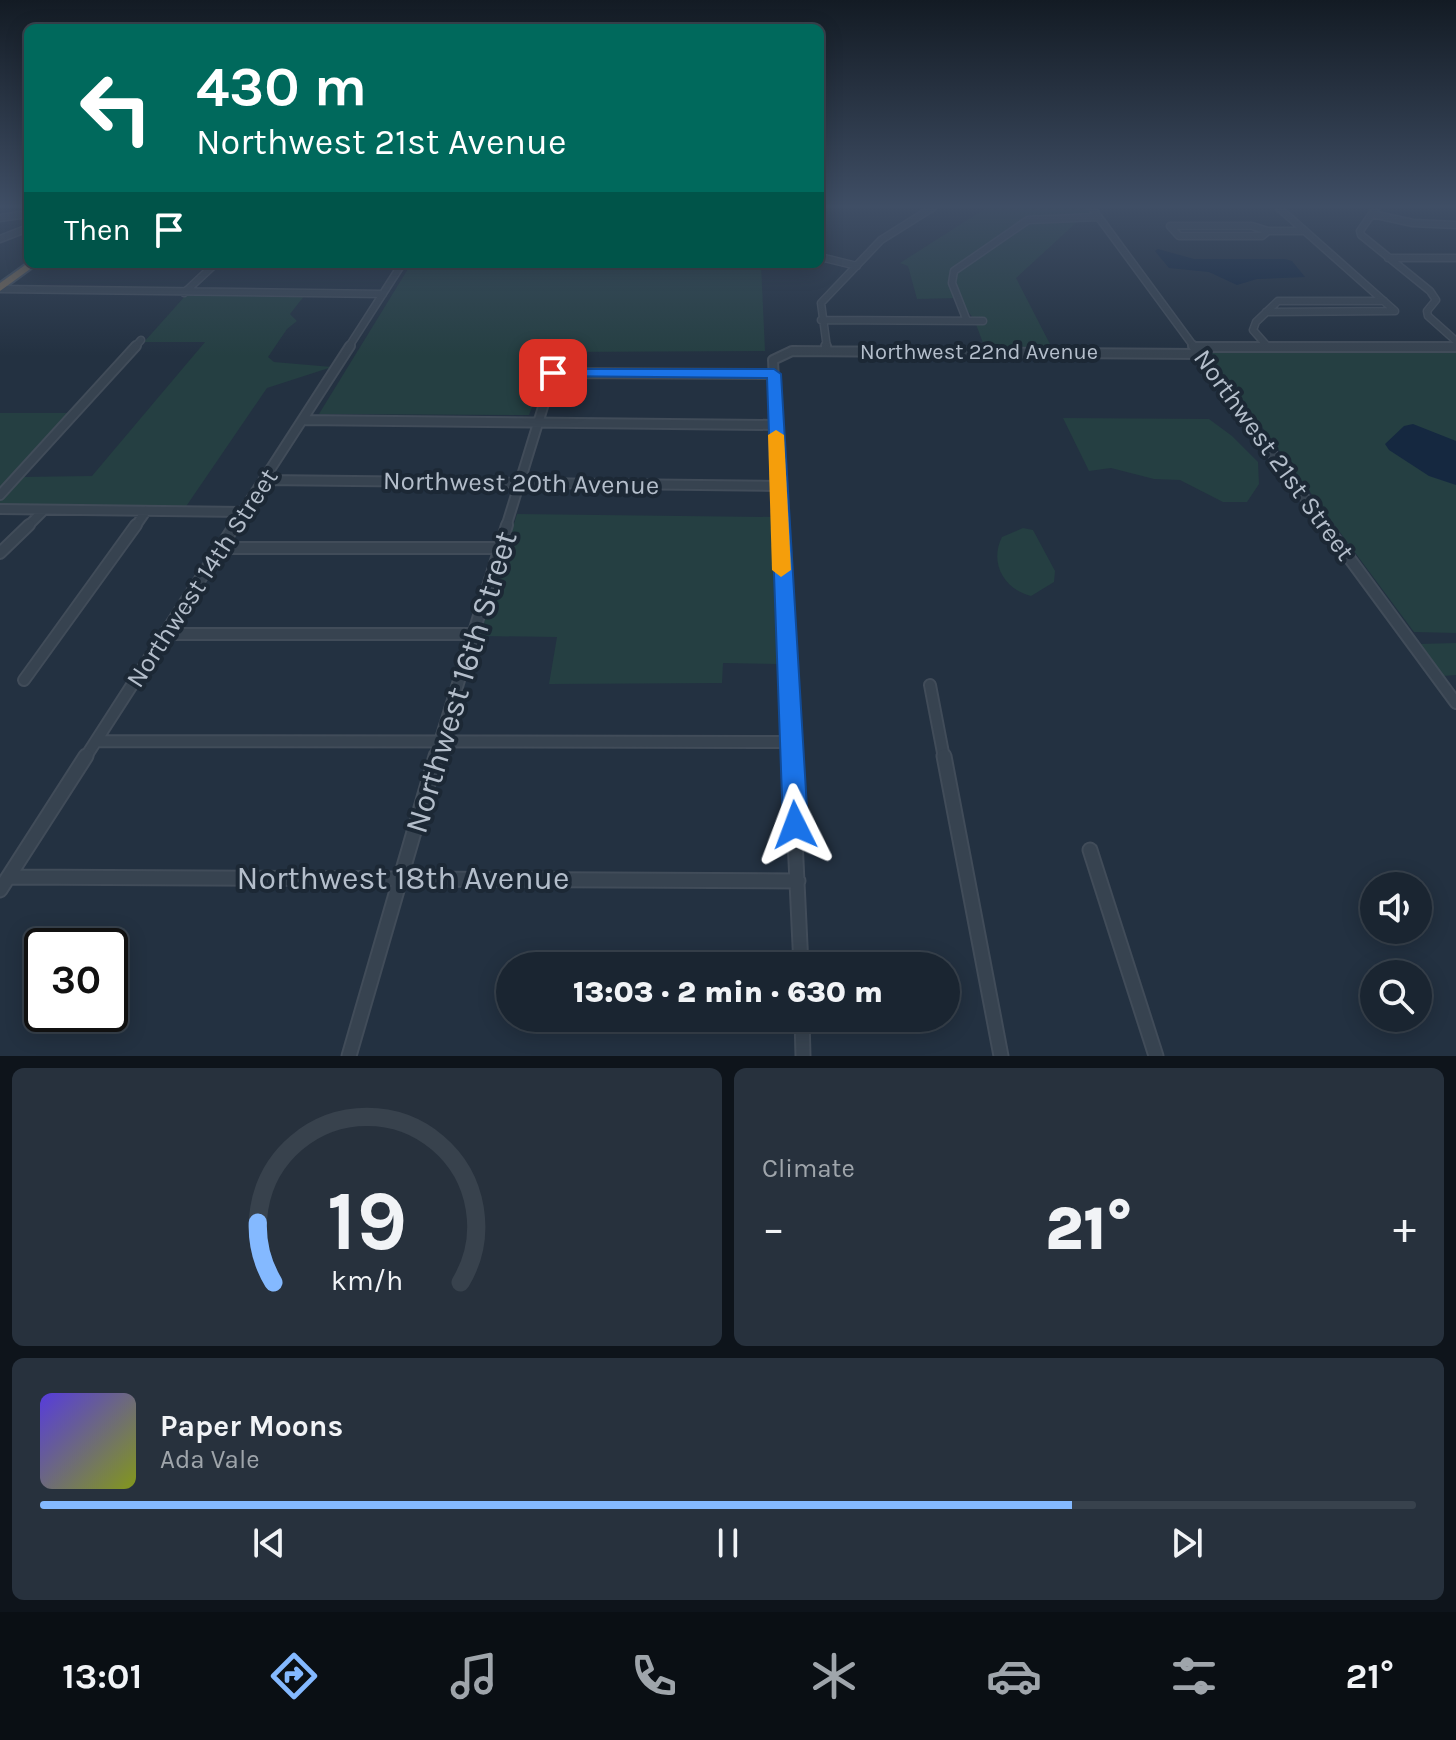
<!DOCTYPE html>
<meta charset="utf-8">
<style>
body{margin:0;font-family:Karla,sans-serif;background:#27313d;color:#f1f3f6;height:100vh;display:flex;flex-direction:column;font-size:30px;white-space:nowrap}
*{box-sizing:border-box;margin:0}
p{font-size:26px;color:#9fa5ab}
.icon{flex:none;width:44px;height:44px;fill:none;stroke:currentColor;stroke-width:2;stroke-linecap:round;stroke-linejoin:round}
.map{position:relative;height:1056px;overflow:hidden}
.side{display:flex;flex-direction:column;gap:12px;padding:12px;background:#0e141b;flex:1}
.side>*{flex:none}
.banner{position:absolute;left:24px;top:24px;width:800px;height:244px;border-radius:12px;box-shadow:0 4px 20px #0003,0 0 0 2px #38424d;background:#00695c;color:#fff;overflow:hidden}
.tools{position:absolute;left:1360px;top:872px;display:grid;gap:16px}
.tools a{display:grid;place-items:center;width:72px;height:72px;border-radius:50%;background:#1a2531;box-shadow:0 4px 20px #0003,0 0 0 2px #38424d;font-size:40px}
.speed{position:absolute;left:24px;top:928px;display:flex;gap:16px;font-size:40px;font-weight:700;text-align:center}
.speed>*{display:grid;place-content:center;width:104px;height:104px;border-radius:50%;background:#1a2531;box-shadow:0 4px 20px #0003,0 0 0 2px #38424d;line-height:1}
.speed .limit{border:4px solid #111;border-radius:12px;background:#fff;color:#111}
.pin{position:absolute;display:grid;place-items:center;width:68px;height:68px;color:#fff;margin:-34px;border-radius:16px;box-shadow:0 4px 12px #0006}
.me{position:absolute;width:88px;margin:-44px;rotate:357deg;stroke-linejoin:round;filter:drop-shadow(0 0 6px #0008)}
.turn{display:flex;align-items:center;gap:28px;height:168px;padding:0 40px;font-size:36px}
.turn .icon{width:104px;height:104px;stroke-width:2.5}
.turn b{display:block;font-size:56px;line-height:68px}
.then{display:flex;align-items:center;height:76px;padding:0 40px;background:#0003;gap:16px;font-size:30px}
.big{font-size:60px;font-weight:800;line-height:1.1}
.side .tile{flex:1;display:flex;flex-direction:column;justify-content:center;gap:12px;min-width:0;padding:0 28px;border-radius:12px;background:#27313d}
.side .dial{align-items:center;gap:0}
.dial svg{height:208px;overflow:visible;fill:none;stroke:#38424d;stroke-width:7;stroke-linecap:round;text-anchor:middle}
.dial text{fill:#f1f3f6;stroke:none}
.song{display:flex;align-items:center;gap:24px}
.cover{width:96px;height:96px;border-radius:12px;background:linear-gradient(135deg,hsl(250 70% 55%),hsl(70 70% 35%))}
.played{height:8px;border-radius:4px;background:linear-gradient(90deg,#84b9ff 75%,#38424d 75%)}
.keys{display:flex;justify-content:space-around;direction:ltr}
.heat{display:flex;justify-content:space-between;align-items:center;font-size:44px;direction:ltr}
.side .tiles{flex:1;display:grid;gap:12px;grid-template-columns:1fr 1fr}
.tile:last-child{grid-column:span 2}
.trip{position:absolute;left:496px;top:952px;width:464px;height:80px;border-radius:40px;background:#1a2531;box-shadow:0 4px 20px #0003,0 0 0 2px #38424d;font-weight:800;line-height:80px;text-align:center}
.dock{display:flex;height:128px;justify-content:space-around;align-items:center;background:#0a0f14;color:#9fa5ab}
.dock .icon{width:56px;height:56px}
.dock .selected{color:#84b9ff}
.dock b{font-size:36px;color:#f1f3f6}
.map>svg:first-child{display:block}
.green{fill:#253f42}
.water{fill:#152840}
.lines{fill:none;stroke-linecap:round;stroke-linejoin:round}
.minor-far3-casing{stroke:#414c59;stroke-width:9}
.minor-far2-casing{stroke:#414c59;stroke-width:12}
.minor-far1-casing{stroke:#414c59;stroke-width:14}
.minor-casing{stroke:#414c59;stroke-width:17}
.highway-casing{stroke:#424e5b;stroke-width:4}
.minor-far3{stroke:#374350;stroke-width:6}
.minor-far2{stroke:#374350;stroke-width:8}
.minor-far1{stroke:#374350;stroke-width:10}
.minor{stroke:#374350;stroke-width:13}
.highway{fill:#776854;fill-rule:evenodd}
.route{fill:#1a73e8;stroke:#114b97;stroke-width:2}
.slow{fill:#f59e0b}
.labels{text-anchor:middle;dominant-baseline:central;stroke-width:8;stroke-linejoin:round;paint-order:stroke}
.far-street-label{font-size:22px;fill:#b4becb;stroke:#1c2835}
.street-label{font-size:26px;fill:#b4becb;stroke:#1c2835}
.near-street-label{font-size:32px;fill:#b4becb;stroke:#1c2835}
</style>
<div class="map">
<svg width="1456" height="1056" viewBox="0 0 1456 1056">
<rect width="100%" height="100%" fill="#233141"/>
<path class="green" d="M986,208H1089L1099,222H1077L1016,278L1053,350L986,351L974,319L957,298L917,299L908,266L900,263Z
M411,264H761L765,351L554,352L529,415L319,414Z
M186,295H305L290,314L297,321L287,329L268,357L274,362L332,367L267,388L185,508L0,506V501L21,477L92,476L205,342H144Z
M1204,349H1456V633L1414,632Z
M0,413H71L0,490Z
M1063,418L1209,419L1232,436L1258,462L1259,484L1247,502H1223L1180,480L1154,479L1111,468L1089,471Z
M517,514L774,517L779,664L723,663L722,683L549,684L557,637L480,636Z
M1023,528L1033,530L1055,571L1054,582L1031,596C1004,589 989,563 1002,537Z
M1456,643V675L1443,676L1419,644Z"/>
<path class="water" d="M1158,249L1194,259H1285L1292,261L1305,277L1257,279L1237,285L1209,272L1169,268L1155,251Z
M1413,424L1456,441V485L1429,476L1389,450L1385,444L1404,426Z"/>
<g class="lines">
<defs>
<path id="minor-far3" d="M1092,208L1195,348
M1376,208L1360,231L1361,235L1430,291L1436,300L1427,311L1428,316L1456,341
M1372,214L1413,223L1456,225
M0,218L20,215
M1170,226H1252L1268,231L1262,236H1179Z
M1268,231H1305
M0,239L28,228
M820,257L857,266
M1388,258H1456
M0,289L383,294
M184,293L215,264
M1266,312L1395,311L1279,208
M821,320L983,321
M967,321L952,283L954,271L1028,220L1098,217
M1195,347H1456
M1268,347L1253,330L1256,322L1278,301H1384
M134,348L141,340
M348,348L402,264
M827,348L821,303L881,240L932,208"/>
<path id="minor-far2" d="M826,346L827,351
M1193,346L1326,527
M1195,347H1456
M553,373L774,374
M303,420L775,425
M265,480L777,486
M0,495L136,346
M0,509L244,512
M27,527L44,510
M135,527L146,511
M233,527L350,346
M506,527L559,355
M781,527L773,360L792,351L1201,354"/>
<path id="minor-far1" d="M781,525L791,758
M1325,525L1456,703
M221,548H502
M0,553L29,525
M165,634H474
M24,680L136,525
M930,685L944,758
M96,741L791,742
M85,758L235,525
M435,758L507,525"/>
<path id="minor" d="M791,756L801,966
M944,756L1001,1056
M1090,850L1156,1056
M9,877L798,881
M0,890L86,756
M802,1018L803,1056
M349,1056L436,756"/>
<path id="highway" d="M28,263L37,264L0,291V283Z"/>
</defs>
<use href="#minor-far3" class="minor-far3-casing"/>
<use href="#minor-far2" class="minor-far2-casing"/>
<use href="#minor-far1" class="minor-far1-casing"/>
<use href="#minor" class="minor-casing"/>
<use href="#highway" class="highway-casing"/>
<use href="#minor-far3" class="minor-far3"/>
<use href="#minor-far2" class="minor-far2"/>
<use href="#minor-far1" class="minor-far1"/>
<use href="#minor" class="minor"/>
<use href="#highway" class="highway"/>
</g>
<linearGradient id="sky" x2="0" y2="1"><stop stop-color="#131b24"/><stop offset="0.58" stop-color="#3f4e65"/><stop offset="1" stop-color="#3f4e65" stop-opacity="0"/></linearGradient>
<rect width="1456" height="356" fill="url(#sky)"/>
<path class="route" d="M553,369H774L781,374L808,825L804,834L795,838L787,834L783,825L767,378L548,376V370Z"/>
<path class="slow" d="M776,430L784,435L791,570L781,577L772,570L768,435Z"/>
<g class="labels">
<g class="far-street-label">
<text x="979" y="352">Northwest 22nd Avenue</text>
</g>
<g class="street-label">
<text transform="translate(1274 455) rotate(54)">Northwest 21st Street</text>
<text transform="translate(521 483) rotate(1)">Northwest 20th Avenue</text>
<text transform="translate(202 578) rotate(-57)">Northwest 14th Street</text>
</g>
<g class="near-street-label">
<text transform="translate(461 682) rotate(-73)">Northwest 16th Street</text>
<text x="403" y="878">Northwest 18th Avenue</text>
</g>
</g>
</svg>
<div class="tools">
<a><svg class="icon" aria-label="sound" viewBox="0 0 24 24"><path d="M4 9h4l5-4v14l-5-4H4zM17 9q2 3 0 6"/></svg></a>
<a><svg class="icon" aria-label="search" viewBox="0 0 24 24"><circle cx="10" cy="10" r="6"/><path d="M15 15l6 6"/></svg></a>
</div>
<div class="speed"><div class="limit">30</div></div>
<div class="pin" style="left:553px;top:373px;background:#d93025"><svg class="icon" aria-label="arrive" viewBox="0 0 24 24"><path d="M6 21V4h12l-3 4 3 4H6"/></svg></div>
<svg class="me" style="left:795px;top:825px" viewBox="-20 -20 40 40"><path d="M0-17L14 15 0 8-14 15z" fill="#1a73e8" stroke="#fff" stroke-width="4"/></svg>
<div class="trip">13:03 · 2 min · 630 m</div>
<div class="banner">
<div class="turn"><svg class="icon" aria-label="left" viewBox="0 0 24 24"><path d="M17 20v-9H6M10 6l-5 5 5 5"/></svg><div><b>430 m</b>Northwest 21st Avenue</div></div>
<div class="then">Then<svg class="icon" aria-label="arrive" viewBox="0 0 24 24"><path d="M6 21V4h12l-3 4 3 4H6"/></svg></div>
</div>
</div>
<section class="side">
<div class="tiles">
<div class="tile dial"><svg viewBox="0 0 100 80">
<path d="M14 69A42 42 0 1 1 86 69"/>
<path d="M14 69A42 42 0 0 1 8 46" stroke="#84b9ff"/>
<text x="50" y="56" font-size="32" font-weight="700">19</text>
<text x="50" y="72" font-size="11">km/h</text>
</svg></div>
<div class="tile"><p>Climate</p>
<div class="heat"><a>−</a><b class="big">21°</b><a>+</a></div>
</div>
<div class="tile">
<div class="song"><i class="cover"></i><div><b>Paper Moons</b><p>Ada Vale</p></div></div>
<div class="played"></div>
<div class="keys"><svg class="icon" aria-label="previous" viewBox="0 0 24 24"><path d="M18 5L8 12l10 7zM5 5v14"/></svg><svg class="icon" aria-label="pause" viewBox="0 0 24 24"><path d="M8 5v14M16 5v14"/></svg><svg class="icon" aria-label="next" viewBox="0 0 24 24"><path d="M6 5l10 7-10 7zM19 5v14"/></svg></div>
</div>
</div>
</section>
<nav class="dock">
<b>13:01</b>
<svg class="icon selected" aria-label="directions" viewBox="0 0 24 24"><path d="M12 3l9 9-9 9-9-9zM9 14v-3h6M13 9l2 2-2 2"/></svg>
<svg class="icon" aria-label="music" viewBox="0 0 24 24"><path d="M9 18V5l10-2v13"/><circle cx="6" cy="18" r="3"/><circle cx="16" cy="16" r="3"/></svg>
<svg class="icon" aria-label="phone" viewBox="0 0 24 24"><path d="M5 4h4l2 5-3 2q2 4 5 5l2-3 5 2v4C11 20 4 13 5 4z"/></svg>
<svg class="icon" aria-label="climate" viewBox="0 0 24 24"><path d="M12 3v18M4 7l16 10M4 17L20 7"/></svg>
<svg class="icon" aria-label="car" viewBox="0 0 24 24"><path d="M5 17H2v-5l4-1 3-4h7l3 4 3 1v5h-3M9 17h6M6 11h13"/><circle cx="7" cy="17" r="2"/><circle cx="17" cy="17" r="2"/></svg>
<svg class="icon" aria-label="filters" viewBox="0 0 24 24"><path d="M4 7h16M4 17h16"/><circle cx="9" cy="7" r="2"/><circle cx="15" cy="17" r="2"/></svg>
<b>21°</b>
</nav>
